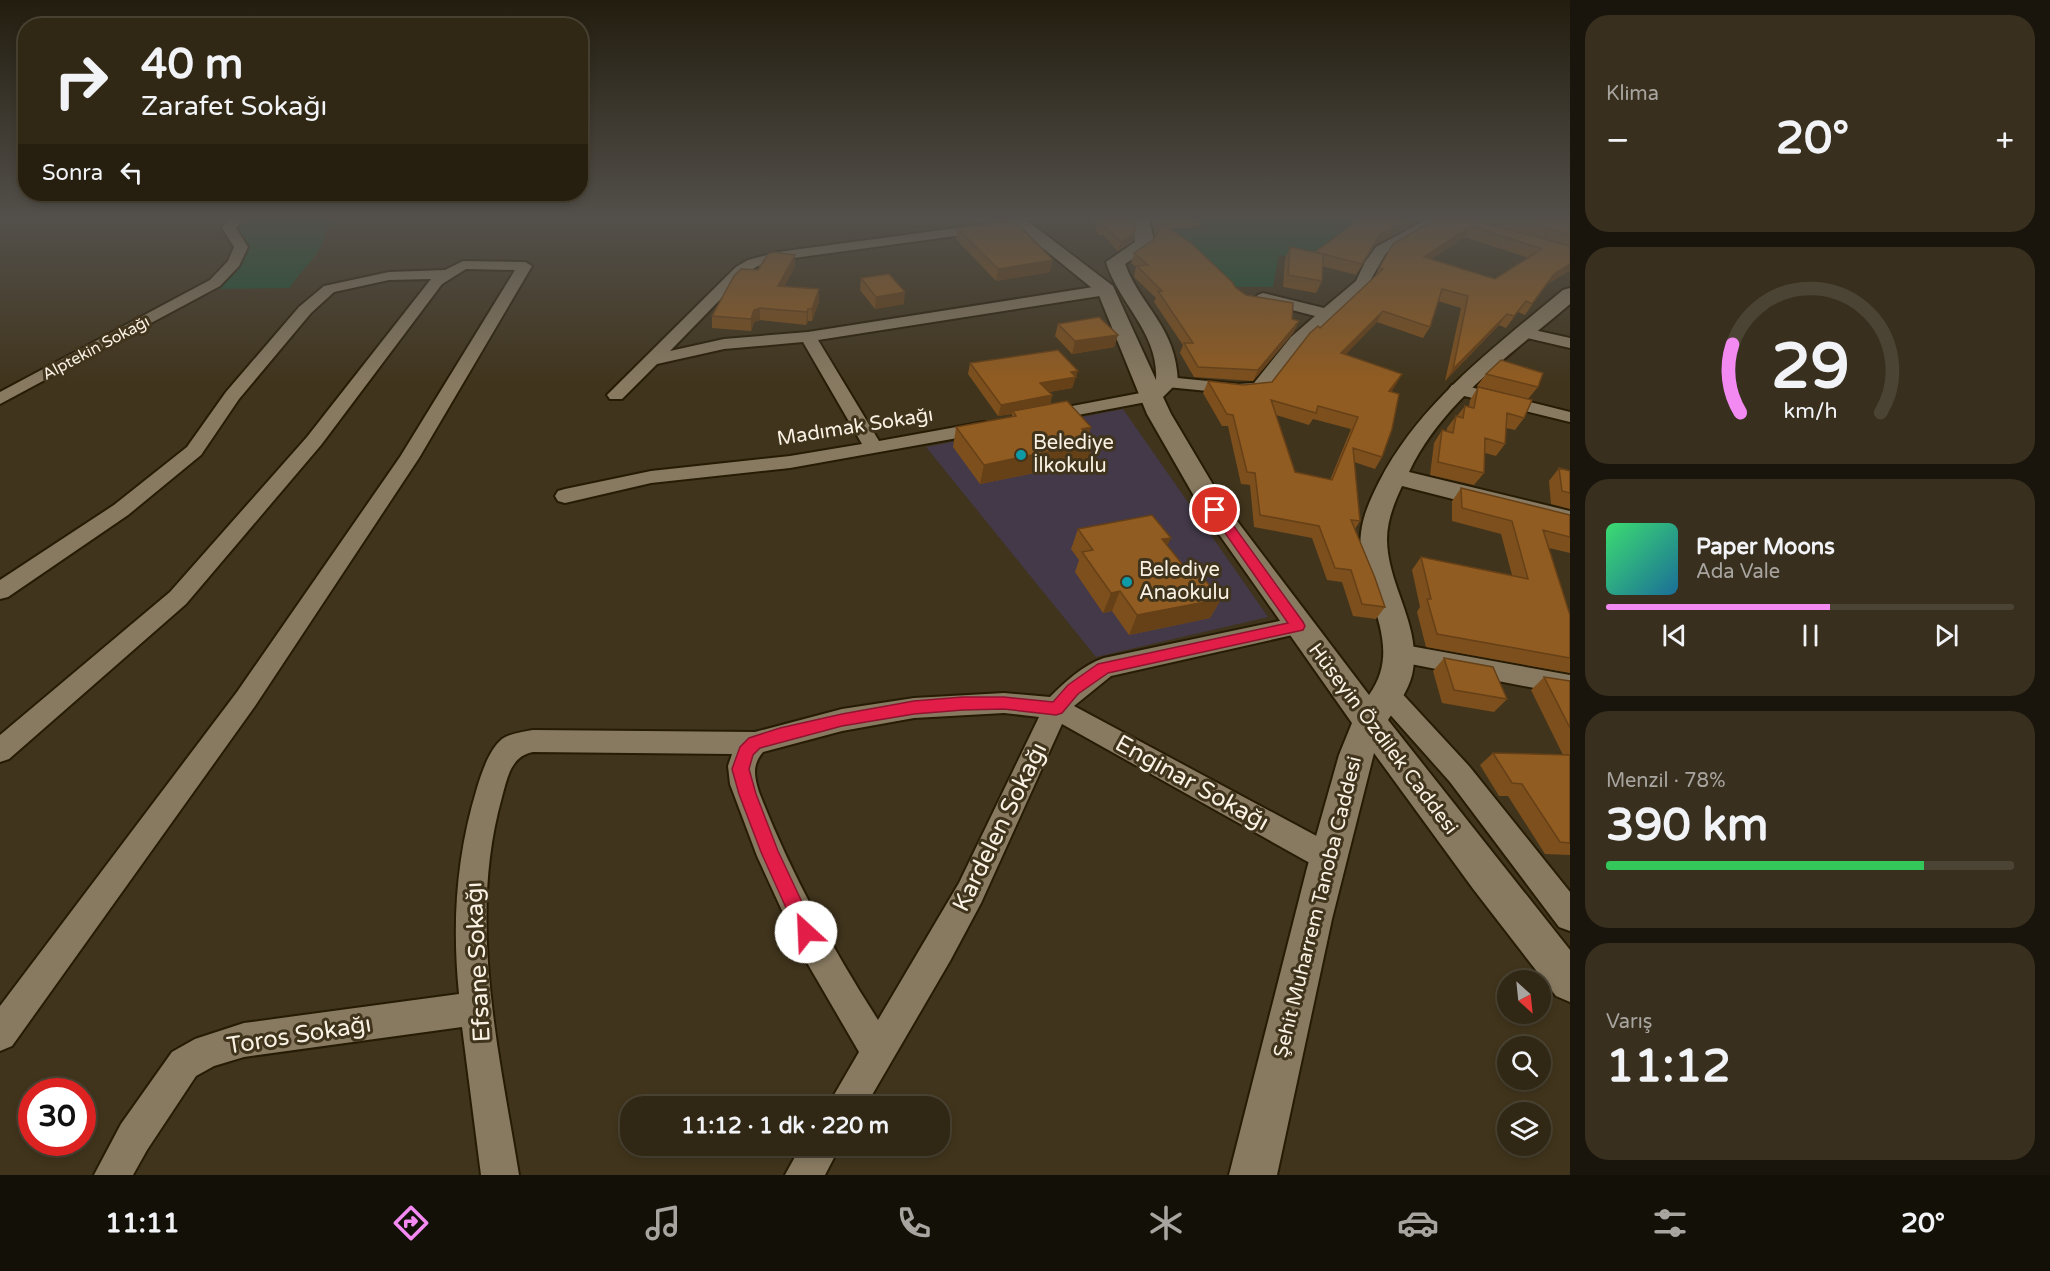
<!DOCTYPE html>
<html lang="tr">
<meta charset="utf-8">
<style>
body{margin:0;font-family:"Varela Round",sans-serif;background:#382f1e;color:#f1f3f6;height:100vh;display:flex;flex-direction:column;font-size:22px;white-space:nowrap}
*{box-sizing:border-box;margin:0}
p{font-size:20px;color:#a8a5a0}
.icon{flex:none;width:33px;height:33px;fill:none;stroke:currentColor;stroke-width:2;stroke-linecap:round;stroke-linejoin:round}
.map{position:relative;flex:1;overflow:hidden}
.panel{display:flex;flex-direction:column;gap:15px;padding:15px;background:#1a150c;width:480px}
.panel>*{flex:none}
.banner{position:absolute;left:18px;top:18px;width:570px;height:183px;border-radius:24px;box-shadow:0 3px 9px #0003,0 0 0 2px #4b4434;background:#302715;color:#f1f3f6;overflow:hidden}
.needle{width:39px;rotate:153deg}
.buttons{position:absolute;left:1497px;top:970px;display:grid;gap:12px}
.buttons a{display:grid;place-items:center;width:54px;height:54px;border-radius:50%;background:#302715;box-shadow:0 3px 9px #0003,0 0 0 2px #4b4434;font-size:30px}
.speed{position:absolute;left:18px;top:1078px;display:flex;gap:12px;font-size:30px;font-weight:700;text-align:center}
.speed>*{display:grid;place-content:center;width:78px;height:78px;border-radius:50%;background:#302715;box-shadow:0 3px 9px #0003,0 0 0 2px #4b4434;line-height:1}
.speed .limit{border:9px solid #d22;background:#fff;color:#111}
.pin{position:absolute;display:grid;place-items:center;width:51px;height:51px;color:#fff;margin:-26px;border:3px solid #fff;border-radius:50%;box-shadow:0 2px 6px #0007}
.me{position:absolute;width:66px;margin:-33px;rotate:335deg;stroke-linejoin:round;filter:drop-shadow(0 0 4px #0008)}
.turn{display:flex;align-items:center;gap:21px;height:126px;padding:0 24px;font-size:27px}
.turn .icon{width:78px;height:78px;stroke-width:2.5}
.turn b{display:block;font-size:42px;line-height:51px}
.then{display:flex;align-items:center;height:57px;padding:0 24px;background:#0003;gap:12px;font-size:22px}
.big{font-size:45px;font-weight:700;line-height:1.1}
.panel .widget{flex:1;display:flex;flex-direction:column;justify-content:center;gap:9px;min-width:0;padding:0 21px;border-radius:24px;background:#382f1e}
.panel .dial{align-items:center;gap:0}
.dial svg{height:156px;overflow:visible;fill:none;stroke:#4b4434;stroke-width:7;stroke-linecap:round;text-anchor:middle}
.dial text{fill:#f1f3f6;stroke:none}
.song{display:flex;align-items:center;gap:18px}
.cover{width:72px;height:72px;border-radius:9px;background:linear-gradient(135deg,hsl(140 70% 55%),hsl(200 70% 35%))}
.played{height:6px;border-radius:3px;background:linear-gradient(90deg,#f38af2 55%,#4b4434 55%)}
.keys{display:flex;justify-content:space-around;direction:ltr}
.heat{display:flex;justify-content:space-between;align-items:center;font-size:33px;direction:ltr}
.charge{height:9px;border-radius:4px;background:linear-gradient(90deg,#34c759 78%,#4b4434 0)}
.trip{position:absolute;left:620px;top:1096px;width:330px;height:60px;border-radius:24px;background:#302715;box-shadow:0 3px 9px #0003,0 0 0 2px #4b4434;font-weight:700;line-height:60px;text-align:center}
.dock{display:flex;height:96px;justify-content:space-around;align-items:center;background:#131008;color:#a8a5a0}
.dock .icon{width:42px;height:42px}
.dock .on{color:#f38af2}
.dock b{font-size:27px;color:#f1f3f6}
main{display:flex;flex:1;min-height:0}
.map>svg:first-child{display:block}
.education{fill:#433949}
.green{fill:#185333}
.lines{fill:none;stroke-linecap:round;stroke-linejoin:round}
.minor-casing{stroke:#261b04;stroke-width:4}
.tertiary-casing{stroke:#261b04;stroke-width:4}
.minor{fill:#887a61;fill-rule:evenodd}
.tertiary{fill:#887a61;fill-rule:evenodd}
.wall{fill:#7d4f1c;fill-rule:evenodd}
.shaded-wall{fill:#664017}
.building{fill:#915c21;stroke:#664017;stroke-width:1.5;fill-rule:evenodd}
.route{fill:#e11d48;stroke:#92132f;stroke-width:1.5}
.culture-dot{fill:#0f9aa8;stroke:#40341c;stroke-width:2}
.labels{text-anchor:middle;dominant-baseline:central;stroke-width:6;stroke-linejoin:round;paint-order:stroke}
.far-street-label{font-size:16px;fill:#f9f1e3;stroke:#40341c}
.street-label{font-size:20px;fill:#f9f1e3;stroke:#40341c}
.poi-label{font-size:20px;fill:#f9f1e3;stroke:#40341c;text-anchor:start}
.near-street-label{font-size:24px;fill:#f9f1e3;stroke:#40341c}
</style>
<main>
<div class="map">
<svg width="1570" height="1175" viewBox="0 0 1570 1175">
<rect width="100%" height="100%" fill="#40341c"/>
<path class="education" d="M1123,409L1268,617L1096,657L926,447Z"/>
<path class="green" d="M243,219H338L326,229C325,253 301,268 290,288L216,289C230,277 245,265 249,246L237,230Z
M1196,219H1368L1320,260L1279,255L1273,287H1233L1154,230L1203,229Z"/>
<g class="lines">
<defs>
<path id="minor" d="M229,219H243L236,228L248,247L239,266L220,286L0,404V392L210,280L228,261L234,247L222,228Z
M1427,219H1443L1386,253L1367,286L1303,343L1265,392L1238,394L1167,387L1161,386L1158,382L1161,378L1167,377L1238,384L1254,383L1291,337L1315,316L1258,301L1255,298L1258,295L1263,293L1324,308L1356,281L1365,262L1376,247Z
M987,224L992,225L994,228L992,231L779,260L758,266L746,273L670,351L724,339L808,332L1106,285L1111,287L1114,290L1106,295L818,340L879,441L984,422L991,424L993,428L991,432L790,468L651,483L565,503L558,501L555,496L558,491L565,489L651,471L790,456L862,444L803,342L724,349L657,364L622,399H610L607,395L736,267L748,260L778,252Z
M463,261L525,262L532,266L419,458L255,706L12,1046L0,1051V1006L237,692L400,457L515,270L466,269L442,284L321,445L186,604L9,759L0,762V735L170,592L307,437L431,279L389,280L334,292L311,313L239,399L201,455L128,515L8,597L0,599V580L114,505L187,447L226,392L299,307L324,286L389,272L445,270Z
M1525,328L1570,338V348L1519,336L1517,333L1519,330Z
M1458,384L1570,412V422L1452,393L1449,389L1452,385Z
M1151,391L1157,392L1160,396L1157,400L1046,421L1040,420L1037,416L1040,412L1046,411Z
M1298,617L1306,620L1310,626L1306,632L1111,676L1074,706L1337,847L1342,857L1337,867L1327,871L1317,867L1062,724L981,903L950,961L865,1107H827L859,1052L802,954L757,856L730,784L728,766L732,754L533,752C511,756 507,778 502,797C467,920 499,1052 519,1175H481L462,1027L244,1057L214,1066L196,1076L147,1150L133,1175H94L121,1124L172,1052L195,1039L244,1023L459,994C452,923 456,857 477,788C482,772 489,750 502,739C511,733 523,732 533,730L755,732L842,709L914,698L1004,693L1050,697C1065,682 1083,665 1104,658ZM1004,713L1039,717L959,883L878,1020C832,948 790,872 759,792C754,776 752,765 763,752L842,731L914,718Z
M1399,644L1570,675V695L1390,660L1387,653L1390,646Z
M1387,684L1396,687L1469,766L1570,892V931L1559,927L1450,782L1378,701L1374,694L1378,687Z
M801,1146H840L825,1175H785Z"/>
<path id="tertiary" d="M1007,219H1025L1113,286L1156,380C1159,333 1119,304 1106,262L1135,242L1133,219H1149L1154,240L1148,249L1125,264C1142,309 1176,326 1178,382L1163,397L1171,414L1225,505L1369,695C1408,641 1354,590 1361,533C1363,515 1371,498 1379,482C1420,402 1495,347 1563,290L1570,288V304C1513,353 1442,402 1409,472L1570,511V529L1402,486C1394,503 1387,521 1387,539C1387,586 1423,627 1412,675C1408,691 1397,706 1388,720L1570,950V1002L1556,996L1474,890L1374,753L1332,919L1277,1175H1229L1307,868L1339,755L1352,723L1202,510L1147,414L1098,293Z"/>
</defs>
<use href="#minor" class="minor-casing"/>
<use href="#tertiary" class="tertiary-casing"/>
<use href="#minor" class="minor"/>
<use href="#tertiary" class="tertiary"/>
</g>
<path class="wall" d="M964,219H994L993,220L968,224Z
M1093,219H1134L1135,232L1133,241L1118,251L1103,235H1098Z
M1151,219H1200L1198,225L1193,226L1192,228H1168L1236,288L1246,295L1292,319L1294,332L1253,381L1194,377L1180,353L1183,345L1154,302L1156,298L1134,277L1136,267L1131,263L1134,253L1153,240L1155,237L1154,231L1155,229H1154Z
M1357,219H1424L1375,245L1356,275L1322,266V281L1316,293L1283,287L1285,259L1290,247L1315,252L1355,223Z
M1436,219L1509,229L1471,219H1570V271H1569L1546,285L1525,315L1518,312L1506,328L1499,325L1445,381L1461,308L1438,301L1430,327L1423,338L1377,322L1345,355L1402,374L1391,392L1382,457L1375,469L1354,462L1360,521L1355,529L1385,607L1376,619L1353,616L1342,582L1327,580L1312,538L1254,527L1250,485L1241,484L1228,426H1222L1203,393L1208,381L1243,385L1272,382L1320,328L1374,278L1379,268ZM1465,237L1529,258L1495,279L1431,259ZM1276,415L1309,425L1313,419L1351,429L1330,480L1295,472Z
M957,228L1050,272L996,281L956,239Z
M795,267L784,286L819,289V301L812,321H808L806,325L760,320L754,322L751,331L712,328V316L758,270Z
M861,278L904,304L875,309L860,290Z
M1058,324L1118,335L1114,347L1072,354L1055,336Z
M970,363L1075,382H1074L1072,388L1049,392L1052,395L1050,405L1088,436L1094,442L1088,462L980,484L953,447L956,427L1012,417V414L998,416L968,374Z
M1486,374L1538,387L1528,399L1477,386Z
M1478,387L1524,418L1515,430L1506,428L1505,444L1496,456L1485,453L1484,473L1474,485L1430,475L1434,443L1442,430L1447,432V428L1456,416H1457L1465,406L1469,407L1470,400Z
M1559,468L1570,471V509L1551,504L1549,481Z
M1461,488L1570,515V553L1549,548L1570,615V673L1426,647L1417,612L1420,607L1412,570L1421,557L1512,575L1501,534L1452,521V501Z
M1078,529L1167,546L1191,575L1221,599L1210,618L1129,635L1112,611L1103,613L1075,572L1079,560L1071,549Z
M1444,658L1507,699L1494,712L1442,703L1433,671Z
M1544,677L1570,681V855L1545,854L1508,796H1499L1480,765L1493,753L1563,755L1531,690Z"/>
<path class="shaded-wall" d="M969,219H994L993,220L968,224Z
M1410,219H1424L1375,245L1356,275L1362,264L1380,234Z
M1471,226L1465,237L1418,268L1424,257Z
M1135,232L1133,241L1118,251L1121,242Z
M795,255V267L778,298V286Z
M1053,260L1050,272L996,281L998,269Z
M1570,264V269L1569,271L1546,285L1525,315L1554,274Z
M819,289V301L812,321V309Z
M905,292L904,304L875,309L876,297Z
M1526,301L1518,312L1506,328L1514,316Z
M760,308V320L754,322L751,331V319L754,310Z
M808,309V321L806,325L807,312Z
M1383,311L1377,322L1335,365L1341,353Z
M1507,314L1499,325L1445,381L1453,369Z
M1299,321L1294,332L1253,381L1258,370Z
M1118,335L1114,347L1072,354L1075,341Z
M1078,371L1072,388L1037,394L1040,383L1071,372Z
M1402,374L1395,386L1383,403L1389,391Z
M1052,395L1049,407L1013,411L1012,414L998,416L1001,405Z
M1091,427L1086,444L1094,442L1088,462L980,484L984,465L1082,429Z
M1171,538L1162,557V539Z
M1120,591L1112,611L1103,613L1111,593Z
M1221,599L1210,618L1129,635L1137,615Z"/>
<path class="building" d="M1098,219H1134L1135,232L1121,242L1105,227L1101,226Z
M1357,219H1410L1380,234L1362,264L1315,252L1360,219Z
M1436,219H1469L1570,246V264L1554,274L1532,304L1526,301L1514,316L1507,314L1453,369L1468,296L1442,289L1430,327L1383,311L1341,353L1402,374L1389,391L1399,394L1392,429L1382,457L1353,448L1360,521L1351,520L1375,578L1385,607L1362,604L1351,570L1335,568L1319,526L1260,515L1255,473L1247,472L1233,415L1227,414L1208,381L1243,385L1272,382L1310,333L1318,326L1320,328L1383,269L1379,268L1393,244ZM1471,226L1542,249L1495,279L1424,257ZM1271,400L1316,413L1318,406L1358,417L1332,480L1295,472Z
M1514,219H1570V234Z
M1014,220L1053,260L998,269L957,228Z
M1157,221L1190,242L1232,282L1236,288L1246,295L1293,303L1292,319L1299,321L1258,370L1198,367L1184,343H1193L1158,291H1162L1137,266L1148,265L1134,253L1153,240L1159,231Z
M1290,247L1323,254L1322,281L1288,275Z
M773,252L795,255L778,286L819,289L812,309H808L807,312L760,308L754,310L751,319L712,316L734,276L741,269L758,270L768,254Z
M889,274L905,292L876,297L861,278Z
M1099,317L1118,335L1075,341L1058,324Z
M1058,350L1078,371L1071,372L1076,377L1040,383L1052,395L1001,405L970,363Z
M1501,360L1543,373L1538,387L1486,374Z
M1478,387L1532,400L1524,418L1507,413L1505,444L1485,438L1484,473L1438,462L1442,430L1453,433L1456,416L1463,418L1465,406L1474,408Z
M1067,401L1091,427L1082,429L1094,442L984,465L956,427L1016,416L1013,411Z
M1559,468L1570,471V493L1562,491Z
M1461,488L1570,515V537L1543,530L1570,615V658L1437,634L1427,599H1431L1421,557L1528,579L1512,521L1462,508Z
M1152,515L1171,538L1162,539L1191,575L1200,574L1221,599L1137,615L1120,591L1111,593L1082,552L1093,550L1078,529Z
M1444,658L1493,667L1507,699L1454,690Z
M1544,677L1570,681V728Z
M1493,753L1570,755V843L1560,842L1522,784L1512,783Z"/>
<linearGradient id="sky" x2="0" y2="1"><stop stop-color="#231d0f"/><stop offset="0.57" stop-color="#53504b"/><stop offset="1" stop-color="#53504b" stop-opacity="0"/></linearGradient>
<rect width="1570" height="383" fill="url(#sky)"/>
<path class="route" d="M1215,505L1220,507L1303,622L1305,626L1303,630L1108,673L1078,694L1062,713L1056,715L1004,709L963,710L914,714L842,726L760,748L753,755L749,769L756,794L778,851L816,932L813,939L806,942L800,939L761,852L739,794L732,769L740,747L749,738L780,728L842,714L914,701L963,697H1004L1053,702L1068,685L1098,664L1288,623L1209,510Z"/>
<g class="culture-dot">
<circle cx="1021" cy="455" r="6"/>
<circle cx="1127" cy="582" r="6"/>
</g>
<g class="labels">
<g class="far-street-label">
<text transform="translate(96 348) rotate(-28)">Alptekin Sokağı</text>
</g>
<g class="street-label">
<text transform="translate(855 427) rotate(-9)">Madımak Sokağı</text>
<text transform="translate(1383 739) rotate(53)">Hüseyin Özdilek Caddesi</text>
<text transform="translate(1318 907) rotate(-76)">Şehit Muharrem Tanoba Caddesi</text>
</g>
<g class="poi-label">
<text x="1033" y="443">Belediye<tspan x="1033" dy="23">İlkokulu</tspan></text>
<text x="1139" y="570">Belediye<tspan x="1139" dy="23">Anaokulu</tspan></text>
</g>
<g class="near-street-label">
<text transform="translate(1192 783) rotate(29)">Enginar Sokağı</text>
<text transform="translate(1000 827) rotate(-64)">Kardelen Sokağı</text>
<text transform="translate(478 962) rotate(-93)">Efsane Sokağı</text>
<text transform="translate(299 1035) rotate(-9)">Toros Sokağı</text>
</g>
</g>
</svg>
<div class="buttons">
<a><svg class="needle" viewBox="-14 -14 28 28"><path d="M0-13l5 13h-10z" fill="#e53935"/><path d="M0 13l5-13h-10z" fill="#a8a5a0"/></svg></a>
<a><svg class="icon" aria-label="search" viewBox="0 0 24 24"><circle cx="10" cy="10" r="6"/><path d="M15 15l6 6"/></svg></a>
<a><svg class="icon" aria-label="layers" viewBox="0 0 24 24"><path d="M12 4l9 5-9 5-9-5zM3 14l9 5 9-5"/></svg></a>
</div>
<div class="speed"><div class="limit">30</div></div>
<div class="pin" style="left:1215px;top:510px;background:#d93025"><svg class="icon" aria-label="arrive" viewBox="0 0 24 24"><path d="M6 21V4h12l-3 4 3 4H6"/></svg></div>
<svg class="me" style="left:806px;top:932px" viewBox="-20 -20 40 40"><circle r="19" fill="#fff"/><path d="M0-13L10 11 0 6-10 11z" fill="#e11d48"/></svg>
<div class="trip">11:12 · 1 dk · 220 m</div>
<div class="banner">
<div class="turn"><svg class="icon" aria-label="right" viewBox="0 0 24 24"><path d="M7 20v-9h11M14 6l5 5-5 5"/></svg><div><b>40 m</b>Zarafet Sokağı</div></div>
<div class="then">Sonra<svg class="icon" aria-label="left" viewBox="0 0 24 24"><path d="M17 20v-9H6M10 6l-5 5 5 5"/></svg></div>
</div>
</div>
<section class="panel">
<div class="widget"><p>Klima</p>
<div class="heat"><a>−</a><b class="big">20°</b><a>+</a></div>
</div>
<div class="widget dial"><svg viewBox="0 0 100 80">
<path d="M14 69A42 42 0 1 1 86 69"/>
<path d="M14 69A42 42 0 0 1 10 34" stroke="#f38af2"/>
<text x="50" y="56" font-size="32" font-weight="700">29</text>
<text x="50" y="72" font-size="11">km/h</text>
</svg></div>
<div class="widget">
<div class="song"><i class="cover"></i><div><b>Paper Moons</b><p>Ada Vale</p></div></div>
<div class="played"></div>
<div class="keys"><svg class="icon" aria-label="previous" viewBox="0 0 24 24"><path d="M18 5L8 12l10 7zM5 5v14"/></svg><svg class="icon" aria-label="pause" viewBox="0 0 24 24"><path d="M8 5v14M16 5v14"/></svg><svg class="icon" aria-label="next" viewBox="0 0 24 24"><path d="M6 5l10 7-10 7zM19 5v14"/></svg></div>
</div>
<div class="widget"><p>Menzil · 78%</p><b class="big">390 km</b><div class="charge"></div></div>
<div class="widget"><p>Varış</p><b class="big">11:12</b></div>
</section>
</main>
<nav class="dock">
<b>11:11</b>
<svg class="icon on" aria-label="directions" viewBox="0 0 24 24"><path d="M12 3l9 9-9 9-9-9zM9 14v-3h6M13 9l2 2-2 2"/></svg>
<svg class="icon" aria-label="music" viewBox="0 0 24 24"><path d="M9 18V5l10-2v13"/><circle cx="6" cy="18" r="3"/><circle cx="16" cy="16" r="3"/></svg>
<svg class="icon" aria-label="phone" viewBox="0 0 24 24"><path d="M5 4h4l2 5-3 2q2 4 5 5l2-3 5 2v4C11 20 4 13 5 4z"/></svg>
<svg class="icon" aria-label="climate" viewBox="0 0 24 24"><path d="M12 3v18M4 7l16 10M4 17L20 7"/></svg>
<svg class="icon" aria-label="car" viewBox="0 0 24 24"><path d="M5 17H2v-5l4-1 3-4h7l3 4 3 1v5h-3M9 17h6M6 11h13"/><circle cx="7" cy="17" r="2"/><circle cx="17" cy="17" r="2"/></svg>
<svg class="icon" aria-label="filters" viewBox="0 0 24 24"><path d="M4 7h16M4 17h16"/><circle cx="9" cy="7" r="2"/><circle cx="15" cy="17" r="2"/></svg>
<b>20°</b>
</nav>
